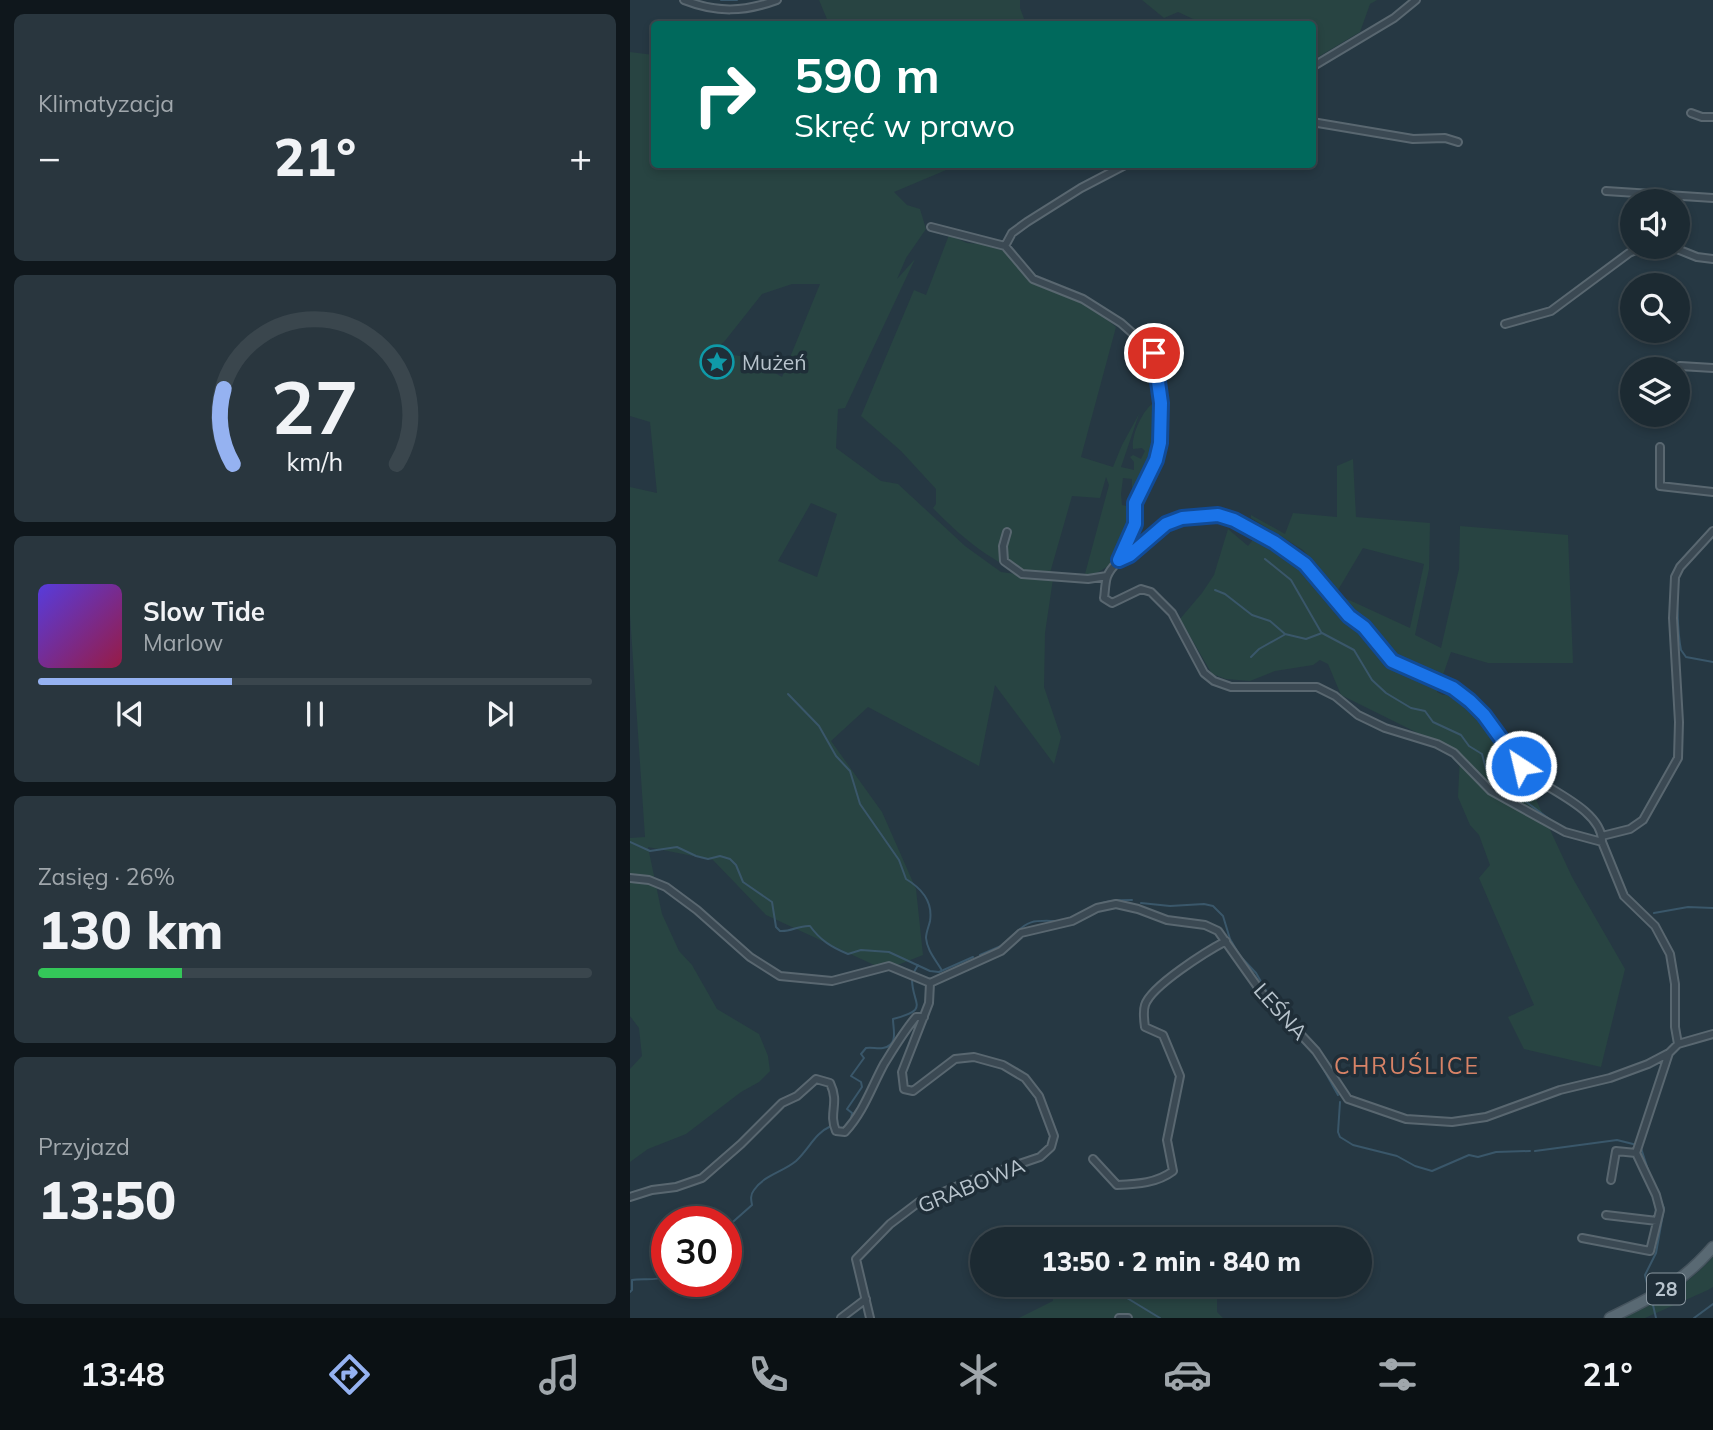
<!DOCTYPE html>
<html lang="pl">
<meta charset="utf-8">
<style>
body{margin:0;font-family:Mulish,sans-serif;background:#29363e;color:#f1f3f6;height:100vh;display:flex;flex-direction:column;font-size:26px;white-space:nowrap}
*{box-sizing:border-box;margin:0}
p{font-size:23px;color:#a0a7ac}
.icon{flex:none;width:38px;height:38px;fill:none;stroke:currentColor;stroke-width:2;stroke-linecap:round;stroke-linejoin:round}
.map{position:relative;flex:1;overflow:hidden}
.details{display:flex;flex-direction:column;gap:14px;padding:14px;background:#0f171c;width:630px}
.details>*{flex:none}
.banner{position:absolute;left:21px;top:21px;width:665px;height:147px;border-radius:7px;box-shadow:0 4px 10px #0003,0 0 0 2px #3a464d;background:#00695c;color:#fff;overflow:hidden}
.fabs{position:absolute;left:990px;top:189px;display:grid;gap:14px}
.fabs a{display:grid;place-items:center;width:70px;height:70px;border-radius:50%;background:#1c2a32;box-shadow:0 4px 10px #0003,0 0 0 2px #3a464d;font-size:35px}
.speed{position:absolute;left:21px;top:1206px;display:flex;gap:14px;font-size:35px;font-weight:700;text-align:center}
.speed>*{display:grid;place-content:center;width:91px;height:91px;border-radius:50%;background:#1c2a32;box-shadow:0 4px 10px #0003,0 0 0 2px #3a464d;line-height:1}
.speed .limit{border:10px solid #d22;background:#fff;color:#111}
.pin{position:absolute;display:grid;place-items:center;width:60px;height:60px;color:#fff;margin:-30px;border:4px solid #fff;border-radius:50%;box-shadow:0 2px 7px #0007}
.me{position:absolute;width:77px;margin:-38px;rotate:325deg;stroke-linejoin:round;filter:drop-shadow(0 0 5px #0008)}
.turn{display:flex;align-items:center;gap:24px;height:147px;padding:0 28px;font-size:32px}
.turn .icon{width:91px;height:91px;stroke-width:2.5}
.turn b{display:block;font-size:49px;line-height:60px}
.big{font-size:52px;font-weight:800;line-height:1.1}
.details .widget{flex:1;display:flex;flex-direction:column;justify-content:center;gap:10px;min-width:0;padding:0 24px;border-radius:10px;background:#29363e}
.details .dial{align-items:center;gap:0}
.dial svg{height:182px;overflow:visible;fill:none;stroke:#3a464d;stroke-width:7;stroke-linecap:round;text-anchor:middle}
.dial text{fill:#f1f3f6;stroke:none}
.song{display:flex;align-items:center;gap:21px}
.cover{width:84px;height:84px;border-radius:10px;background:linear-gradient(135deg,hsl(250 70% 55%),hsl(340 70% 35%))}
.played{height:7px;border-radius:4px;background:linear-gradient(90deg,#95b2f1 35%,#3a464d 35%)}
.keys{display:flex;justify-content:space-around;direction:ltr}
.heat{display:flex;justify-content:space-between;align-items:center;font-size:38px;direction:ltr}
.charge{height:10px;border-radius:5px;background:linear-gradient(90deg,#34c759 26%,#3a464d 0)}
.trip{position:absolute;left:340px;top:1227px;width:402px;height:70px;border-radius:35px;background:#1c2a32;box-shadow:0 4px 10px #0003,0 0 0 2px #3a464d;font-weight:800;line-height:70px;text-align:center}
.tab-bar{display:flex;height:112px;justify-content:space-around;align-items:center;background:#0b1114;color:#a0a7ac}
.tab-bar .icon{width:49px;height:49px}
.tab-bar .active{color:#95b2f1}
.tab-bar b{font-size:32px;color:#f1f3f6}
main{display:flex;flex:1;min-height:0}
.map>svg:first-child{display:block}
.green{fill:#284442;fill-rule:evenodd}
.lines{fill:none;stroke-linecap:round;stroke-linejoin:round}
.stream{stroke:#3a576a;stroke-width:2}
.street-casing{stroke:#596770;stroke-width:10}
.primary-casing{stroke:#47555f;stroke-width:13}
.street{stroke:#3b4953;stroke-width:6}
.primary{stroke:#596973;stroke-width:10}
.route-casing{stroke:#114b97;stroke-width:18}
.route{stroke:#1a73e8;stroke-width:12}
.labels{text-anchor:middle;dominant-baseline:central;stroke-width:7;stroke-linejoin:round;paint-order:stroke}
.shield{fill:#1f2e38;stroke:#8a97a0;stroke-width:2}
.shield-label{font-size:19px;font-weight:bold;fill:#b8c4cd}
.poi-label{font-size:21px;fill:#b8c4cd;stroke:#1f2e38;text-anchor:start}
.street-label{font-size:21px;fill:#b8c4cd;stroke:#1f2e38}
.neighbourhood-label{font-size:23px;letter-spacing:2px;fill:#d88367;stroke:#1f2e38}
</style>
<main>
<section class="details">
<div class="widget"><p>Klimatyzacja</p>
<div class="heat"><a>−</a><b class="big">21°</b><a>+</a></div>
</div>
<div class="widget dial"><svg viewBox="0 0 100 80">
<path d="M14 69A42 42 0 1 1 86 69"/>
<path d="M14 69A42 42 0 0 1 10 36" stroke="#95b2f1"/>
<text x="50" y="56" font-size="32" font-weight="700">27</text>
<text x="50" y="72" font-size="11">km/h</text>
</svg></div>
<div class="widget">
<div class="song"><i class="cover"></i><div><b>Slow Tide</b><p>Marlow</p></div></div>
<div class="played"></div>
<div class="keys"><svg class="icon" aria-label="previous" viewBox="0 0 24 24"><path d="M18 5L8 12l10 7zM5 5v14"/></svg><svg class="icon" aria-label="pause" viewBox="0 0 24 24"><path d="M8 5v14M16 5v14"/></svg><svg class="icon" aria-label="next" viewBox="0 0 24 24"><path d="M6 5l10 7-10 7zM19 5v14"/></svg></div>
</div>
<div class="widget"><p>Zasięg · 26%</p><b class="big">130 km</b><div class="charge"></div></div>
<div class="widget"><p>Przyjazd</p><b class="big">13:50</b></div>
</section>
<div class="map">
<svg width="1083" height="1318" viewBox="0 0 1083 1318">
<rect width="100%" height="100%" fill="#263843"/>
<path class="green" d="M189,0H390V8L396,24H199Z
M512,0H747L740,4L730,32L683,60L682,24H574L548,12L534,18Z
M0,52L24,55V164L328,165L264,192L277,205L290,209L296,229L276,258L267,279L285,259L215,408L208,409L206,448L251,481L268,484L335,546L371,572L423,579L415,633L414,687L431,737L424,764L365,685L349,766L238,707L201,741L252,812L286,889L293,955L255,970L136,915L83,860L18,847L32,914L49,951L62,965L87,1009L129,1034L138,1056L140,1071L129,1082L111,1092L56,1134L18,1149L0,1162V1069L12,1056L9,1028L0,1016V838L15,837L0,615V487L27,493L20,422L0,416ZM162,284H190L152,377L117,357L89,353L74,363V357L94,342L132,294ZM181,503L207,514L187,577L148,561Z
M319,235L337,243L352,244L377,252L398,279L422,291L449,297L486,327L451,457L483,467L492,445L509,414L491,467L504,470V462L500,457L503,455L511,459L515,451L512,448L503,449C501,434 514,406 528,400C527,439 526,458 506,493L502,492V479L493,478L491,494L492,505L501,507C506,537 487,568 458,576L455,574L479,485L476,477L470,498L442,496L420,573C406,572 390,573 377,566C350,553 323,529 303,508L306,504V489L271,451L231,416L284,290L296,295Z
M723,459L726,517L800,523L799,569L785,635L811,648L829,569L830,526L938,535L943,663H858L821,652L807,692L813,695L823,694L856,724L880,760L896,778L942,877L995,969L971,1067L894,1049L878,1017L904,1005L849,878L860,865L849,835L840,825L828,797L830,754L711,695L698,664L690,660L683,665L645,671L620,681L596,679L582,674L550,619L572,593L584,575L598,529L618,546L625,537C646,546 664,559 681,574C697,589 690,593 714,602L717,599L780,628L794,564L733,548L708,590L673,550L621,518V515L655,534L663,513L707,517V466Z
M1083,1257V1287L1078,1290L1015,1318H992C1027,1303 1058,1285 1083,1257Z
M422,1284L572,1285L587,1294V1312L593,1318H389L423,1301Z"/>
<g class="lines">
<path class="stream" d="M91,0H107
M1083,536C1073,547 1056,560 1050,573C1045,586 1048,636 1051,650L1056,657L1083,662
M635,559L661,580L691,632
M585,590L595,594L622,615L640,621L655,634L676,639L692,633L724,650L742,680L756,693L781,708L795,711L803,722L831,735L839,746L852,754L856,769L870,786L888,796
M621,657L629,649L654,635
M158,694L189,726L206,756L220,771L230,804L269,860L276,879C291,888 303,902 300,921C299,926 296,932 296,938C297,950 305,959 311,969
M895,801L922,821
M975,840L981,855
M0,842L20,851L47,847L66,856L78,859L90,856L100,859L106,865L113,882L142,902L146,927L150,931C161,932 169,925 180,926C190,940 201,947 218,954L231,950L259,952L300,971L309,972L343,957
M511,903L540,906L574,904L583,906L593,916L600,939L610,956L626,973L641,999
M459,909C473,900 486,900 502,900
M1024,913L1058,907L1083,908
M384,935C399,918 407,921 429,921
M350,955L371,946L380,939
M284,972L288,965
M650,1008L663,1020
M659,1030L672,1040
M689,1061L708,1095
M710,1102L708,1132L710,1137L723,1145L767,1156L785,1166L802,1171L839,1155L848,1157L866,1152L900,1151
M221,1120L222,1113L217,1109L232,1087L231,1082L221,1076L234,1058L231,1054L236,1048C242,1047 247,1049 253,1048C269,1045 263,1030 263,1019C301,1009 282,1005 282,979
M1011,1148L1019,1173
M905,1151L987,1140L1007,1145
M96,1228L122,1205C121,1200 120,1195 124,1190C134,1175 153,1172 166,1161C179,1149 185,1133 201,1126
M474,1284L530,1318
M0,1292L2,1290V1280C11,1278 27,1281 33,1277V1272L37,1267
M1019,1292L1015,1275L1026,1253L1034,1208L1022,1181
M1023,1305L1026,1318
M1064,1318L1083,1304"/>
<defs>
<path id="street" d="M54,0C87,13 114,12 147,0
M682,67L764,18L786,0
M1061,113L1072,117H1083
M682,122L783,139L815,138L828,142
M976,191L1083,198
M301,227L375,246L403,279L453,299L491,323L525,353L531,403L530,443L526,460L505,503V524L489,560
M375,246L382,233L397,222L451,188L497,164
M1042,247L1067,257L1083,259
M875,324L921,311L999,253L1013,247
M1050,366L1083,368
M1030,447V486L1083,492
M377,532L373,546L374,561L392,574L458,579L477,576
M972,836L1000,829L1013,820L1048,758L1049,722L1043,618L1045,577L1050,567L1083,531
M972,842L935,832L861,791L824,753L807,744L755,728L728,715L705,696L687,687H601L584,681L574,673L542,613L521,592L511,589L482,603L474,598C475,592 475,583 477,577C483,560 506,551 519,539C561,503 590,513 634,537C649,545 666,555 678,567C693,582 703,601 719,616C725,622 733,626 739,633C747,642 752,654 762,661C780,675 805,678 825,690C860,712 873,755 906,779C926,793 973,813 972,842L994,896L1025,926L1040,954L1045,984V1027L1048,1044L1083,1034
M0,878L19,880L36,887L67,910L120,957L150,976L202,981L259,966L300,983
M1006,1153L1039,1053
M463,1159L487,1185C508,1184 527,1183 543,1171L537,1140L550,1076L533,1035L515,1027C514,1020 513,1011 515,1005C521,986 577,951 596,941
M0,1197L22,1190L46,1187L72,1178L111,1144L152,1103L167,1096L186,1079L200,1083C210,1104 198,1112 206,1131L215,1132C234,1111 241,1088 254,1064C264,1048 274,1031 286,1017H294
M976,1215L1027,1221
M952,1238L1020,1251L1030,1210L1026,1195L1006,1153L986,1151L981,1180
M211,1318L236,1299
M240,1318L226,1259L260,1224L289,1202L342,1180L410,1157L421,1147L424,1136L409,1096L395,1078L373,1065L344,1057L325,1059L283,1091L274,1089L272,1072L299,1003L300,983L371,951L391,933L442,921L467,908L486,904L508,909L537,920L575,925L588,931L632,993L686,1051L718,1099L776,1119L822,1122L856,1117L930,1090L980,1078L1018,1064L1039,1053L1048,1044
M489,1318H498"/>
<path id="primary" d="M980,1318C1023,1297 1051,1284 1083,1247"/>
</defs>
<use href="#street" class="street-casing"/>
<use href="#primary" class="primary-casing"/>
<use href="#street" class="street"/>
<use href="#primary" class="primary"/>
</g>
<g class="lines">
<defs>
<path id="route" d="M524,353L531,403L530,443L526,460L505,503V524L489,560L500,555L536,524L552,518L588,515L604,520L644,542L675,564L719,616L734,627L762,661L823,688L840,701L854,715L891,766"/>
</defs>
<use href="#route" class="route-casing"/>
<use href="#route" class="route"/>
</g>
<defs>
<symbol id="sight-ring" viewBox="-11 -11 22 22"><circle r="9.5" fill="#1f2e38" stroke="#0f9aa8" stroke-width="1.5"/><path d="M0-6L1.8-2.2L6-1.7L2.9 1.2L3.7 5.4L0 3.3L-3.7 5.4L-2.9 1.2L-6-1.7L-1.8-2.2Z" fill="#0f9aa8"/></symbol>
</defs>
<g fill-rule="evenodd">
<use href="#sight-ring" x="68" y="343" width="38" height="38"/>
</g>
<g class="labels">
<rect class="shield" x="1017" y="1273.5" width="38" height="31" rx="5"/>
<g class="shield-label">
<text x="1036" y="1289">28</text>
</g>
<g class="poi-label">
<text x="112" y="362">Mużeń</text>
</g>
<g class="street-label">
<text transform="translate(651 1011) rotate(48)">LEŚNA</text>
<text transform="translate(341 1185) rotate(-22)">GRABOWA</text>
</g>
<g class="neighbourhood-label">
<text x="777" y="1065">CHRUŚLICE</text>
</g>
</g>
</svg>
<div class="fabs">
<a><svg class="icon" aria-label="sound" viewBox="0 0 24 24"><path d="M4 9h4l5-4v14l-5-4H4zM17 9q2 3 0 6"/></svg></a>
<a><svg class="icon" aria-label="search" viewBox="0 0 24 24"><circle cx="10" cy="10" r="6"/><path d="M15 15l6 6"/></svg></a>
<a><svg class="icon" aria-label="layers" viewBox="0 0 24 24"><path d="M12 4l9 5-9 5-9-5zM3 14l9 5 9-5"/></svg></a>
</div>
<div class="speed"><div class="limit">30</div></div>
<div class="pin" style="left:524px;top:353px;background:#d93025"><svg class="icon" aria-label="arrive" viewBox="0 0 24 24"><path d="M6 21V4h12l-3 4 3 4H6"/></svg></div>
<svg class="me" style="left:891px;top:766px" viewBox="-20 -20 40 40"><circle r="17" fill="#1a73e8" stroke="#fff" stroke-width="3"/><path d="M0-11L8 9 0 5-8 9z" fill="#fff"/></svg>
<div class="trip">13:50 · 2 min · 840 m</div>
<div class="banner">
<div class="turn"><svg class="icon" aria-label="right" viewBox="0 0 24 24"><path d="M7 20v-9h11M14 6l5 5-5 5"/></svg><div><b>590 m</b>Skręć w prawo</div></div>
</div>
</div>
</main>
<nav class="tab-bar">
<b>13:48</b>
<svg class="icon active" aria-label="directions" viewBox="0 0 24 24"><path d="M12 3l9 9-9 9-9-9zM9 14v-3h6M13 9l2 2-2 2"/></svg>
<svg class="icon" aria-label="music" viewBox="0 0 24 24"><path d="M9 18V5l10-2v13"/><circle cx="6" cy="18" r="3"/><circle cx="16" cy="16" r="3"/></svg>
<svg class="icon" aria-label="phone" viewBox="0 0 24 24"><path d="M5 4h4l2 5-3 2q2 4 5 5l2-3 5 2v4C11 20 4 13 5 4z"/></svg>
<svg class="icon" aria-label="climate" viewBox="0 0 24 24"><path d="M12 3v18M4 7l16 10M4 17L20 7"/></svg>
<svg class="icon" aria-label="car" viewBox="0 0 24 24"><path d="M5 17H2v-5l4-1 3-4h7l3 4 3 1v5h-3M9 17h6M6 11h13"/><circle cx="7" cy="17" r="2"/><circle cx="17" cy="17" r="2"/></svg>
<svg class="icon" aria-label="filters" viewBox="0 0 24 24"><path d="M4 7h16M4 17h16"/><circle cx="9" cy="7" r="2"/><circle cx="15" cy="17" r="2"/></svg>
<b>21°</b>
</nav>
